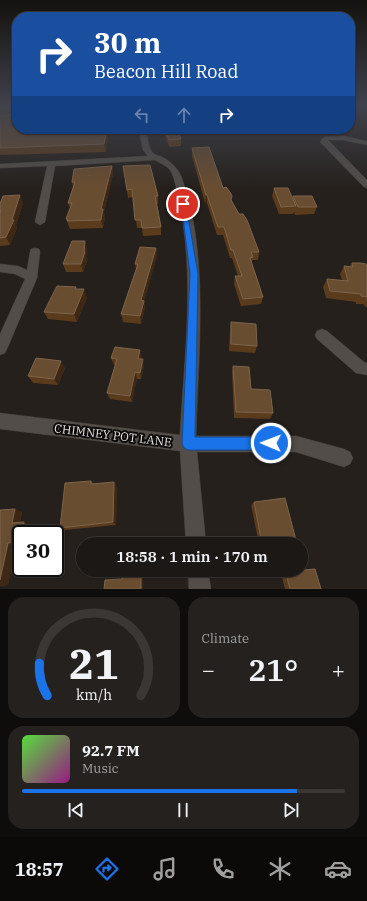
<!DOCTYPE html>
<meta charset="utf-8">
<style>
body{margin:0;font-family:"IBM Plex Serif",serif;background:#25211e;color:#f1f3f6;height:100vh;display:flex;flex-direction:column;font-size:15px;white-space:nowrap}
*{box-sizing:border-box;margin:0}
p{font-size:13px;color:#a0a0a0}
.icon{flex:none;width:22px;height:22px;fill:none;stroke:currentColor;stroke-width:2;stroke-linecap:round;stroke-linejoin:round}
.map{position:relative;height:589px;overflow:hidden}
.details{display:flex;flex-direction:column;gap:8px;padding:8px;background:#0f0d0c;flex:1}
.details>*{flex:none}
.guide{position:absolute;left:12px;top:12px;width:343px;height:122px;border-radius:16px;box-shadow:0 1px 3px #0004,0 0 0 1px #3a3734;background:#1a4fa0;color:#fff;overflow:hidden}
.speed{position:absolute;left:12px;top:525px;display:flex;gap:8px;font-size:20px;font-weight:700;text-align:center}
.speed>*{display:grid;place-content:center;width:52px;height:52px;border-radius:50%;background:#1c1815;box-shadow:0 1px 3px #0004,0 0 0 1px #3a3734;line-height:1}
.speed .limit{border:2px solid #111;border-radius:6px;background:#fff;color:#111}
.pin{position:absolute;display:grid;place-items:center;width:34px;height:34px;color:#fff;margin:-17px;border:2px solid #fff;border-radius:50%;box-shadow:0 1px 4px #0007}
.me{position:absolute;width:44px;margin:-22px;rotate:271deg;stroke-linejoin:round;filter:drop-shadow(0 0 3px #0008)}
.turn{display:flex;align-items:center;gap:14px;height:84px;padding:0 16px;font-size:18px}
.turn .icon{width:52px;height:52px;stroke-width:2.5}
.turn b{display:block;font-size:28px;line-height:34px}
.lanes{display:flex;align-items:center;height:38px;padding:0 16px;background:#0003;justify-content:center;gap:20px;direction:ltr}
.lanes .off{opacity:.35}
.big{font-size:30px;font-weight:600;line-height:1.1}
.details .card{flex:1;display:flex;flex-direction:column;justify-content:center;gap:6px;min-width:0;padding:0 14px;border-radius:16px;background:#25211e}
.details .dial{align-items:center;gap:0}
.dial svg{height:104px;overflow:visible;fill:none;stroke:#3a3734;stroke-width:7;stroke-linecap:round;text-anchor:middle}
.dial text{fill:#f1f3f6;stroke:none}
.song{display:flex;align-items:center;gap:12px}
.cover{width:48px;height:48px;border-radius:6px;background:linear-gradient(135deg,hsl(110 70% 55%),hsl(310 70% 35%))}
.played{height:4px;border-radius:2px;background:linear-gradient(90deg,#1a73e8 85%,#3a3734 85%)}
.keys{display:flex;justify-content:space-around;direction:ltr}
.heat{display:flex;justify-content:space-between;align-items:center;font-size:22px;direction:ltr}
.details .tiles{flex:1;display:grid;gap:8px;grid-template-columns:1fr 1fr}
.card:last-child{grid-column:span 2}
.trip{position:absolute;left:76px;top:537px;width:232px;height:40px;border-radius:20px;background:#1c1815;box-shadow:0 1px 3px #0004,0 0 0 1px #3a3734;font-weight:600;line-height:40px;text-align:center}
.tabs{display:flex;height:64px;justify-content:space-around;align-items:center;background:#0b0a08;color:#a0a0a0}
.tabs .icon{width:28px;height:28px}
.tabs .selected{color:#1a73e8}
.tabs b{font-size:18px;color:#f1f3f6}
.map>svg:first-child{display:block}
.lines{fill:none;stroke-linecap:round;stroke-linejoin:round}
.minor-casing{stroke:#3e3a37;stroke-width:1}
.minor{fill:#524d48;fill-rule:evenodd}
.wall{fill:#5a3b1c}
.shaded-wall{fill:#3e2813}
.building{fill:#694d31;stroke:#7c644c}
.route{fill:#1a73e8;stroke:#114b97}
.labels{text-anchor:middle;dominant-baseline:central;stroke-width:4;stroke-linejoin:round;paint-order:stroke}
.near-street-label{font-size:12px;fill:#e6e2e0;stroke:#0d0b09}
</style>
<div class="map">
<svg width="367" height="589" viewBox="0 0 367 589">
<rect width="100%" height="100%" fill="#25201c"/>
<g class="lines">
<defs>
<path id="minor" d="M139,129H145C148,136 148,146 152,152C155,155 157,155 160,156C169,160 177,167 181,176C210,252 198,356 196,436H296L344,449L350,452L353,458L350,464L344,467L296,452H197L206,544H186L180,451L0,429V413L180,435C184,356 196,274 178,197C176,188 175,178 170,170C166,165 160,163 155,160L55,166L45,222L40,225L35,222L47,166L0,168V164L148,156L143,150Z
M343,136L367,141V145L343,140H328L367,180V188L364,187L320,142L324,137Z
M35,248L39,249L40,252L37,278L7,349L5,353L0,355V334L25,279L15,274L0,272V264L18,266L27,270L30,252L31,249Z
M322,329L327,331L364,362L367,363V375L356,373L317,339L315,335L317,331Z
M188,570H208L211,589H189Z"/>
</defs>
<use href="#minor" class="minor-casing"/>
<use href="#minor" class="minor"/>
</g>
<path class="wall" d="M0,106H17L109,129L106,152L0,155Z
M163,129H177L181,139V146L169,147Z
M192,148L223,188L259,252L258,260H252V263L263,297L261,304L241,306L234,284L235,276H238L232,258H230L223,235H217L207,203H205L192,156Z
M112,166L113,174L104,212L105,217L103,228L70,229L66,219L70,208L68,203L73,188L72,182Z
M123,166L158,196V204H157L161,227V235L143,236L142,228H137L133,197L128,198Z
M274,188L292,198L293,196L317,207L314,214L295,215L294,212L293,214H279L272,196Z
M23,203L16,225L17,228L10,245L0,246V204Z
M156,248L157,256L144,301L145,308L141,324L123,322L121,314L136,269L135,264Z
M87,249L86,256L87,260L83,272H66L63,264Z
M352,263L367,268V308L363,304H356V302L326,298L323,287L327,279L342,280L340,274L344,266H350Z
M76,289L87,297L77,322L48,319L44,312Z
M231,322L257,346L255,353L229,351L230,330Z
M142,357L141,359L144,366L141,379H137L132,402L110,399L107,393L115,365H114L111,358Z
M233,366L251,389L273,413L270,419L234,418L232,373Z
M65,368L58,385L33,383L28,376Z
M91,481L94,484L117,486L116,525L65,530L60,528Z
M254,502L297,544H259L251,505Z
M0,510L22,512L20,522L30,525L21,534V544H16L8,585L0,586Z
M315,569L321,589H285L280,570H304Z"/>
<path class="shaded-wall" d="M107,129H109L106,152L104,144Z
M112,166L113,174L104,212L105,217L103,228L101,220V209Z
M20,195L23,203L16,225L17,228L10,245L6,237Z
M206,195H207V203H205Z
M85,241L87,249L86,256L87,260L83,272L81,264L84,252Z
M156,248L157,256L144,301L145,308L141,324L140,316L141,300Z
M84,289L87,297L77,322L74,314Z
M140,350L142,357L140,366L138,359Z
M143,359L144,366L141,379L140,373Z
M61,361L65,368L58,385L54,379Z
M135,372L137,379L132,402L130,396Z
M114,482L117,486L116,525L113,522Z
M15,509L22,512L19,526L12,523Z
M24,522L30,525L29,534H21Z
M8,543L16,544L8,585L0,586V580Z
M141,570H143V589H141Z"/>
<path class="building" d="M0,106H17V129H107L104,144L0,148V116L16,114V109L15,108L0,109Z
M165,129H177L181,139L169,140Z
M209,147L223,188L226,187L230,192L232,196L231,200L239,214H243L247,220L259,252H251L253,257L250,258L263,297L243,299L235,276H242L233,250H231L224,227H218L207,195H206L192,148Z
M150,165L158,196H155L161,227L142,228L141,220H135L132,189L127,190L123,166Z
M112,166L101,209H103L101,220L67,221L68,219H66L72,203H68L75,182H72L74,169Z
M274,188H288L296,206L281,207Z
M20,195L12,220H14L6,237L0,238V212L1,211H0V204L3,196Z
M293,196H312L317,207H298Z
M72,241H85L84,252H85L81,264H63Z
M140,247L156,248L141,300L144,301L140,316L121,314L138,264H135Z
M352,263H360L366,264L367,268V297L361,296V294L330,291L327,279L348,281L344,266L353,267Z
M57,286L76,287L75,289H84L74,314L44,312Z
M231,322L256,324L257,346L231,344Z
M115,347L140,350L138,359H143L140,373L135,372L130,396L107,393L117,359L111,358Z
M36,358L61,361L54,379L28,376Z
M233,366L249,367L251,389L270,390L273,413L236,412Z
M91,481V484L114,482L113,522L60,528L65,483Z
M285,498L297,544H262L254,502Z
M15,509L12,523L24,522L20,542L8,543L0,580V510Z
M301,560L304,570L315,569L321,589H290L285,570H301Z
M122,570H141V589H104L105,580L122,579Z"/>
<linearGradient id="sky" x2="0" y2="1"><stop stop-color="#14120f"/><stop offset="0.56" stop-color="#40424b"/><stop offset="1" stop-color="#40424b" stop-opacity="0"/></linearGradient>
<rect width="367" height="188" fill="url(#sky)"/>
<path class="route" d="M181,202L186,204L198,274L195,437H271L275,439L277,443L275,448L271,450H188L184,448L182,444L190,274Z"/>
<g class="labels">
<g class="near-street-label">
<text transform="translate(113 435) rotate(7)">CHIMNEY POT LANE</text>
</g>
</g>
</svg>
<div class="speed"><div class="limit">30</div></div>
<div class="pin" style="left:183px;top:204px;background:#d93025"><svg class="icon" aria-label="arrive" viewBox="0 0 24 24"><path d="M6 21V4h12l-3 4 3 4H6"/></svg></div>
<svg class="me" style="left:271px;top:443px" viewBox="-20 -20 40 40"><circle r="17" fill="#1a73e8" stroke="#fff" stroke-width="3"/><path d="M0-11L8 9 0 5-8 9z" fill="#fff"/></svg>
<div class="trip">18:58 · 1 min · 170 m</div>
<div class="guide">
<div class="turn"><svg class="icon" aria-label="right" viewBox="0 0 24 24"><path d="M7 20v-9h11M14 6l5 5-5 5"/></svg><div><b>30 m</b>Beacon Hill Road</div></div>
<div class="lanes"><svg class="icon off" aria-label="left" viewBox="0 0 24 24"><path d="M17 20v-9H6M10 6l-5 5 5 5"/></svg><svg class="icon off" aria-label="ahead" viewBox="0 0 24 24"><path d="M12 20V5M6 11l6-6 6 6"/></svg><svg class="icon" aria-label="right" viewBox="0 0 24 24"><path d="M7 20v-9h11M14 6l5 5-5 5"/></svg></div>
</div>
</div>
<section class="details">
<div class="tiles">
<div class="card dial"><svg viewBox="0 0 100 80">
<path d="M14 69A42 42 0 1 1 86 69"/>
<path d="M14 69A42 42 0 0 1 8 44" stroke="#1a73e8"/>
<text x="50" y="56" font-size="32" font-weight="700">21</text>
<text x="50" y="72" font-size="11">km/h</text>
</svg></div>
<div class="card"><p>Climate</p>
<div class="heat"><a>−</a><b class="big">21°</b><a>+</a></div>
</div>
<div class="card">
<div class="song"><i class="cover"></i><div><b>92.7 FM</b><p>Music</p></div></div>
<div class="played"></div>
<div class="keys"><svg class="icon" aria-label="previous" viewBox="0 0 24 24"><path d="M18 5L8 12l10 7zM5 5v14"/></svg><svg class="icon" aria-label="pause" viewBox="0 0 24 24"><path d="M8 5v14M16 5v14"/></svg><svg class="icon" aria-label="next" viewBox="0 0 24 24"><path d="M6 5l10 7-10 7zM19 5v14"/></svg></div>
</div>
</div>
</section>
<nav class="tabs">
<b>18:57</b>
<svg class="icon selected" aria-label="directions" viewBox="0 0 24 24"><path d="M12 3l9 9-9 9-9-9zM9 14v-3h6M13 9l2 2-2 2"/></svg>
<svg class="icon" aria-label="music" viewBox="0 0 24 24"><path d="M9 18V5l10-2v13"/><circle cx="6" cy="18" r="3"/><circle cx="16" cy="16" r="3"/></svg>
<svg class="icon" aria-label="phone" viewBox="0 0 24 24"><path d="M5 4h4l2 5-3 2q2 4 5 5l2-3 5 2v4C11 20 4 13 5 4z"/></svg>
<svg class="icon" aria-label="climate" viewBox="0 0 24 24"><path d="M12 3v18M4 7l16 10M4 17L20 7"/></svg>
<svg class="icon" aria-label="car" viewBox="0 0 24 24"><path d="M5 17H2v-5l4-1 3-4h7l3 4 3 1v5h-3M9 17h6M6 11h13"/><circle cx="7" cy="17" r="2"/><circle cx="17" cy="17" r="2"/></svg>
</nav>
